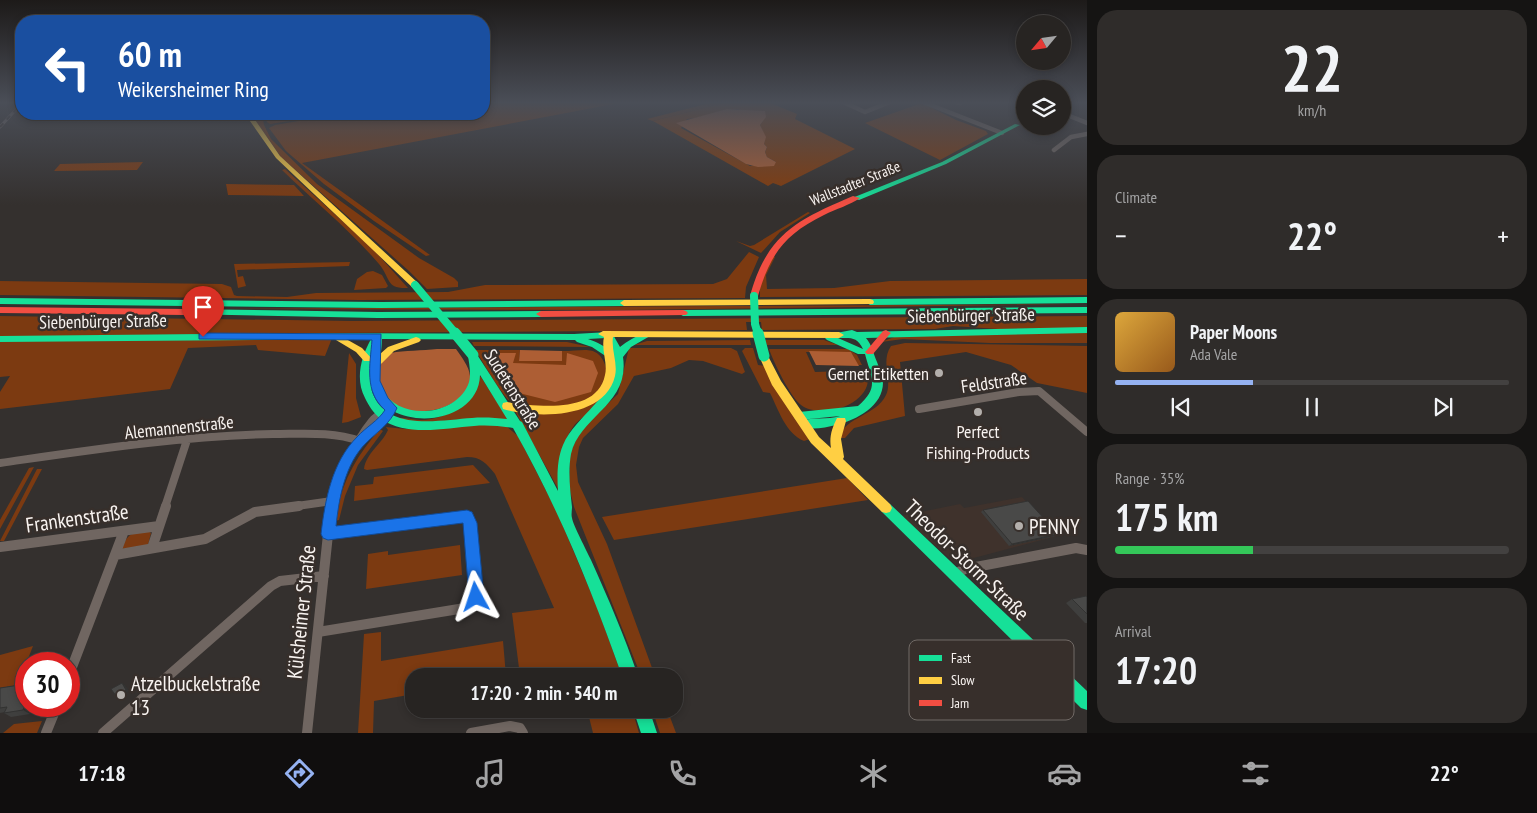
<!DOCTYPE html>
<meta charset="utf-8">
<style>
body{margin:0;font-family:"PT Sans Narrow",sans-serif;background:#2f2c2a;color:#f1f3f6;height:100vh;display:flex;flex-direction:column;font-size:19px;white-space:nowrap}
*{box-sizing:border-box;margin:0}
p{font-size:16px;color:#a4a4a5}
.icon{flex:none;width:28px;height:28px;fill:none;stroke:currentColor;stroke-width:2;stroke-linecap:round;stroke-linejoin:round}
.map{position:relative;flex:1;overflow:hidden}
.panel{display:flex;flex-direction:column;gap:10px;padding:10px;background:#151413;width:450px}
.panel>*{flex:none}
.banner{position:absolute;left:15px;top:15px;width:475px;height:105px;border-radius:20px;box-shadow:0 2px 8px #0003,0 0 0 1px #434140;background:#1a4fa0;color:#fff;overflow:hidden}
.needle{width:32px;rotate:241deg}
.fabs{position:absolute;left:1016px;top:15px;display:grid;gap:10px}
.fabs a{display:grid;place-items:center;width:55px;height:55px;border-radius:50%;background:#272422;box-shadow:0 2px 8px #0003,0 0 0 1px #434140;font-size:25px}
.speed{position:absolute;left:15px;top:652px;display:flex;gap:10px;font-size:25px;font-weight:700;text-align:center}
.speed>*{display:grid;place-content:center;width:65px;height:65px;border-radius:50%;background:#272422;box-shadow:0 2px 8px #0003,0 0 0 1px #434140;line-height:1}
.speed .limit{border:8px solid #d22;background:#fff;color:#111}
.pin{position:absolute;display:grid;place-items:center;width:42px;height:42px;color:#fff;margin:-51px -21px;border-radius:50% 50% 50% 0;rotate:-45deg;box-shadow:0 0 5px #0007}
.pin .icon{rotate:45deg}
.me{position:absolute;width:55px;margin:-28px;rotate:355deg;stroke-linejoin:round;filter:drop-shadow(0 0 4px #0008)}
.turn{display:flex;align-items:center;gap:18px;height:105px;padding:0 20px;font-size:22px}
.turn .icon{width:65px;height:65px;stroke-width:2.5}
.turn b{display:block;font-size:35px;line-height:42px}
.big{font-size:38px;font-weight:700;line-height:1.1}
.panel .widget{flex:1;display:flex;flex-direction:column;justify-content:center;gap:8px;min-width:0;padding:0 18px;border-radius:20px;background:#2f2c2a}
.panel .dial{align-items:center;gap:0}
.dial b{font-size:65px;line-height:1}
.song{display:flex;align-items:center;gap:15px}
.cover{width:60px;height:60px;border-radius:8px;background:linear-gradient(135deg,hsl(40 70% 55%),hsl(30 70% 35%))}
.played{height:5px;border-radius:2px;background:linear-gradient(90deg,#95b2f1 35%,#434140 35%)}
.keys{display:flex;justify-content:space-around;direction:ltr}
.heat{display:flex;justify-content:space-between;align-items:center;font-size:28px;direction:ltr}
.charge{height:8px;border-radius:4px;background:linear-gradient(90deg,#34c759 35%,#434140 0)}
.trip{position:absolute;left:405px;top:668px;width:278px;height:50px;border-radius:20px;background:#272422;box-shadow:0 2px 8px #0003,0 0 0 1px #434140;font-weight:700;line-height:50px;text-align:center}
.tab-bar{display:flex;height:80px;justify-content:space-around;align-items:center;background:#100e0e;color:#a4a4a5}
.tab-bar .icon{width:35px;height:35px}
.tab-bar .selected{color:#95b2f1}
.tab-bar b{font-size:22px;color:#f1f3f6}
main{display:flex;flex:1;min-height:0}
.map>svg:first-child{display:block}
.built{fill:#3f322c}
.green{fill:#7c3a11}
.forest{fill:#843b0b;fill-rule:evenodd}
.water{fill:#ad5e34}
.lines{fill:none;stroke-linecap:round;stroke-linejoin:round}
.street-far2{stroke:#706661;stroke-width:4.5}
.street-far1{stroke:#706661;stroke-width:8}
.street{stroke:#706661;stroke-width:10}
.fast{fill:#16e098;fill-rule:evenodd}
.slow{fill:#ffcf43;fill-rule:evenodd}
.jam{fill:#f24e42;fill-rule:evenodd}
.rail-casing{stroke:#756c6a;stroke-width:3}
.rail{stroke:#372f2b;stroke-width:2;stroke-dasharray:5;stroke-linecap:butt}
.fast-bridge-far1{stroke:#16e098;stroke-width:8}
.fast-bridge{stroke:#16e098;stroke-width:11}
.wall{fill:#3f3f3e}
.shaded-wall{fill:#333332}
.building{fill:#494948;stroke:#333332}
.route{fill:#1a73e8;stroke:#114b97}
.poi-dot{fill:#b3afac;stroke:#372f2b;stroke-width:2}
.labels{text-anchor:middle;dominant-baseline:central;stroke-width:5;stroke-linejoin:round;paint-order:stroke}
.far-street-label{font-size:15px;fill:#f8f3f0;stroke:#372f2b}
.street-label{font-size:18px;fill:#f8f3f0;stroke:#372f2b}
.poi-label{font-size:18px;fill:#f8f3f0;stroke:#372f2b;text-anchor:end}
.near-street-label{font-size:21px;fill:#f8f3f0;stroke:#372f2b}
.near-poi-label{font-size:21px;fill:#f8f3f0;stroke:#372f2b;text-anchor:start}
.key{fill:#372f2b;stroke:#716a66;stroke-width:1}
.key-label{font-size:14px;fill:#f8f3f0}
</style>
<main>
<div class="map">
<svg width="1087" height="733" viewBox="0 0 1087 733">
<rect width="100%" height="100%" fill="#34302e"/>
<path class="built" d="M1022,497L1057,536L955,563L901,516L960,504L964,508Z"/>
<path class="green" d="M484,102L619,103L302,163L430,255L426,256L374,221L324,184L286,151L269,128L275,125L341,114H484Z
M714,102H727L653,121L647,119Z
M922,103L956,120L986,131L988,134L940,160L865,123Z
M251,114H262L264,125L271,139L317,184L419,258L454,278L458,282V287L427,289L409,271L281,157Z
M265,114H334L270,124L267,122Z
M143,162L137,170L54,171L60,164Z
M285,169L372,248L408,288C385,289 391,278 379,264C350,230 314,201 282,170Z
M226,184L294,185L304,196L228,195Z
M808,212L810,213L780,232L761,253L736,241L750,246L754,245Z
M749,252L759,257L746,287L745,298L359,300L0,295V281L222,284L231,287L234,295L237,296L287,297L316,293L448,292L485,285L713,284L727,279Z
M771,255L775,257L766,275L767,289L834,288L890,281L1087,279V295L760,297V289L758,288Z
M350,262L349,266L237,270L238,277L243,276L246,286L238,288L234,264Z
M373,271L382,275L388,286L386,288L354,290L357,279L367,272Z
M1087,304L622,310L219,309Z
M0,316L351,321L1087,316V328L998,329L953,326L935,329L762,330L761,322H746L747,330L334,333L325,356L258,350L256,345L188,348L170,389L0,409V392L10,376L0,377V341L6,336L0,337Z
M1087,332V343H990L903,339L881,342L897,336Z
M750,340L751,345H634L647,341Z
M765,340H824L838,345H767Z
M472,342H567L590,347L474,346Z
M905,343L1087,346V393L1037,383L1011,365L966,352L900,362L905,416L854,428L845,438H838C846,416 876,416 886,395C893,381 880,362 891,346Z
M608,345H613C619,379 618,389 590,412C585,416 577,421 573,427C559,447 559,470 561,494L515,411C552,413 596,418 614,380Z
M629,348H731L737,351L745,372L742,374L703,361L689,360L671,368L634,376L618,404L583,438L579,447L576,465L578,482L607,544L655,676H641L574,507L569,486L570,453L582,428L618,394Z
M745,348H753L758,365L765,366L771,382L810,439L804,441C786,434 778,409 770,393L763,392L742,351Z
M769,349H848L857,355L862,365H858L851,352H806L815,372L846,371L868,377C870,405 821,420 801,405C791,398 773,361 769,349Z
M475,350H520L519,361H561L562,351C586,351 599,343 607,370C605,376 604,384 601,389C589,409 529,412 510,401C502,396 482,360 475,350Z
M349,353L356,364V398L361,417L348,422L342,423Z
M478,376L481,377L508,419L421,423L394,418C403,417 412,420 421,420C447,419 476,403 478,376Z
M489,424L506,426L518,436L557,512L597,607L622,676H520L512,613L554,608L495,474C486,463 481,457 467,457L367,470L364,469C366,453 382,444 388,430L386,427L405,429Z
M380,429L383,431L358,465L345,496L339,520L335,521C340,485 356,456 380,429Z
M473,465L490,483L354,501L355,486L373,484L374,477Z
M34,467L0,529V520L29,468Z
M37,469H42L4,541H0Z
M847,478L868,500L614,540L602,517Z
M148,531L151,533L148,545L122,549C128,532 131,534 148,531Z
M460,545L462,575L366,589L368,554L388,551V555Z
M381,632V661L503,641L506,676H414V694L374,701L373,733H358L364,634Z
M33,646L26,664V684L0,688V655Z
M587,709H632L639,733H593Z
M652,709H667L676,733H660Z
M42,721L37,733H3L14,724Z"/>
<path class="forest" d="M727,102H768L797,114L795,119L855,149L781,186L773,183L768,186L653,121ZM738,109L763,121L760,125L765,137L764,144L767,147L765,152L767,157L776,162L750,166L681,128L687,119C704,118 718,109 738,109Z"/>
<path class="water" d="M727,109L765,111L766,117L760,125L766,137L764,144L767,147L765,152L767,157L776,162L774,166L758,167L746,164L676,123Z
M437,349H456C462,358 469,366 470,376C474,415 381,429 378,379C378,371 382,356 391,353C404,350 423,351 437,349Z
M520,350L562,351V361H519Z
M809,351L851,352L859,366L816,365Z
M498,353H516L513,363L566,365L567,353L593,361L598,373L591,392L555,402L519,393L500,365Z"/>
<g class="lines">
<path class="street-far2" d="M843,102L865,112L890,102
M923,102L1002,133
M956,102L960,103
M1018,102L1025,104
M1062,113L1087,123
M1054,150L1071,137L1087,134"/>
<path class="street-far1" d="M919,409L1019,392L1039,391L1087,432
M360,441L375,430L388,414
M0,463C91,450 181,436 273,434C302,434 332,431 360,441
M165,507L187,440
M290,507L332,501
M331,507C334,485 357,439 372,421C377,415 384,412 391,408"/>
<path class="street" d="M0,547L159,526
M152,548L166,506
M115,555L205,539L255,512L299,506
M954,574L965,569L1076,548L1087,550
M318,632L465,608L474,604L477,597L470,523L467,516L328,534
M69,675L124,531
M46,733L57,706
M103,733L271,586L280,581L324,576
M307,733L331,506
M471,733L510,726L520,728L523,733"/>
<path class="fast" d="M1015,124L1020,125L946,164L859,200L852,198L942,162Z
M1087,297V303L870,305L866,302L870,299Z
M0,298L381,302L624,300L628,303L624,306L381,308L0,304Z
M1087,307V313L683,316L678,313L683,310Z
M185,309L378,312L541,311L546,314L541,317L378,318L182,314L180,312Z
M1087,327V333L866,338C872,345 873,353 877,362C879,368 883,374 883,381C884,406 857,420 836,425C825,428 812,430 801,427L800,424L801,421C813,417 827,420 840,416L799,420L795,419L794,416L795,413L799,412L858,406C880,387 871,378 865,354H858L827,340L825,338L827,336L830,335L835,337L836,333L852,330L857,332ZM838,338C850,338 857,336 863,349Z
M609,332L612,333L620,347C627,341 636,336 645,333L650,336L631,347L623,357C630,405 580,415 571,454C568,471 570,489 572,507C572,510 571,515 572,518C573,525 587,551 591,560C608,598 625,637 638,676H622C592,591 558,507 513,428C500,426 487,425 474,426C445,428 407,437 381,419C373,413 369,406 365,398C355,379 361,357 371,339L0,342V336L296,333L574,334ZM606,338C635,389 580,407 563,445C557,459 557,476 558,491L522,422L520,421L476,353H470L468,355C469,364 472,376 468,385C454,417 398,421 382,389C375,375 382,355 382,339L575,340L577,342L592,347L607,357L610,356L612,354C606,346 597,342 588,339ZM480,375L507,419C496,418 484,417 472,418C439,420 383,433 371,388C392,435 479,425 480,375Z
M886,503L890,504L1087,691V710L1081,708L882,512L880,508L882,504Z
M633,709H649L657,733H641Z"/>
<path class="slow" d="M245,114H251L280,156L418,283L419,285L418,287H412L276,158Z
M870,299L873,300L874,302L873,304L624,306L620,303L624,300Z
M603,331L839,332L844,335L839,338L613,337C611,350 618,363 615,376C605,419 537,419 503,409L502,406L503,403L507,402C536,406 597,415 605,375C608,363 601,350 604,337L598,334Z
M339,335L362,348L372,359L370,361H364L356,352L336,340L334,338L336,336Z
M416,337L419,338L421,340L419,342L394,351L380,365H372L371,363L372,361L388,347Z
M764,353L767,354L781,381L819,437L831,448C829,437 832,428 837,418H845L846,421L841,439L844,457L843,459L890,504L892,508L890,512L886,513L882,512L811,443L772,385L759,356Z"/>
<path class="jam" d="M853,196L860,198C850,205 836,209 824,215C785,234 770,254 758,296L754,299L751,298L750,296C767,234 797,220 853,196Z
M0,307L185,309L190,312L185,315L0,313Z
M683,310L686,311L688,313L686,315L541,317L536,314L541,311Z
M886,330L891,333L889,335L873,354H867L865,352L867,350L883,331Z"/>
<defs>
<path id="rail" d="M0,127L21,104"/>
</defs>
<use href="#rail" class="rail-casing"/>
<use href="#rail" class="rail"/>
<path class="fast-bridge-far1" d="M415,285L456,334
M754,296L755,324L758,334"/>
<path class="fast-bridge" d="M455,333L473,355
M758,333L764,356"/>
</g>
<path class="wall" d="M983,510L1055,536L1009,546L981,512Z
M1087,597V623H1085L1066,603L1072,599Z
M0,688L26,706H32L30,714L11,717L4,713L5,712L0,713Z"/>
<path class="shaded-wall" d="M1058,534L1055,536L1009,546L1012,544Z
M122,683L125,685L129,691L120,699L117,697Z
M26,702V706H32L30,714L23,710Z"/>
<path class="building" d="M1028,501L1058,534L1012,544L983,510Z
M1086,596L1087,597V614L1072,599Z
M122,683L126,690L117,697L111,689Z
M26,684V702L23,710L4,713L7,707L0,708V688Z"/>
<linearGradient id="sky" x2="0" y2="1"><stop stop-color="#1d1a19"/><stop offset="0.5" stop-color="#4a4e57"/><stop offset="1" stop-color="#4a4e57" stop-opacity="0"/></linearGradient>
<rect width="1087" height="205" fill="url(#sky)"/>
<path class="route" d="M203,333L381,334L380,381L388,398L397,408C390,424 378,431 366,443C345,464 339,498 336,526L467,510L472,512L477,523L484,597L482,602L476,605L471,602L469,597L463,523L328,540L323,538L321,534C325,500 332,462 357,437C366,427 378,421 385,410C364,392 370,365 372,340L199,339V334Z"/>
<g class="poi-dot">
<circle cx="939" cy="373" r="5"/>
<circle cx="978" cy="412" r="5"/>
<circle cx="1019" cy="526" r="5"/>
<circle cx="121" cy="695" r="5"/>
</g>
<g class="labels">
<g class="far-street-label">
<text transform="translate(855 183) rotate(-22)">Wallstadter Straße</text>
</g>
<g class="street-label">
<text transform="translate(971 315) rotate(-1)">Siebenbürger Straße</text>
<text transform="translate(103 321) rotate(-1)">Siebenbürger Straße</text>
<text transform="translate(994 382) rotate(-8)">Feldstraße</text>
<text transform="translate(513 389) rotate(58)">Sudetenstraße</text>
<text transform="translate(179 427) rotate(-6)">Alemannenstraße</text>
</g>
<g class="poi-label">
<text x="929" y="373">Gernet Etiketten</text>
<text x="978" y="431" text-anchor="middle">Perfect<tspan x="978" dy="21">Fishing-Products</tspan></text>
</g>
<g class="near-street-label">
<text transform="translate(77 518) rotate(-8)">Frankenstraße</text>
<text transform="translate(967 560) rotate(44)">Theodor-Storm-Straße</text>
<text transform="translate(301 612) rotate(-84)">Külsheimer Straße</text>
</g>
<g class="near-poi-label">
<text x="1029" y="526">PENNY</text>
<text x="131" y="683">Atzelbuckelstraße<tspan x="131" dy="24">13</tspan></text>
</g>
</g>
<rect x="909" y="640" width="165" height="80" rx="8" class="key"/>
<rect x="919" y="655" width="23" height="6" fill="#16e098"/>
<rect x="919" y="677" width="23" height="7" fill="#ffcf43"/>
<rect x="919" y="700" width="23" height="6" fill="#f24e42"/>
<g class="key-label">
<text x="951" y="663">Fast</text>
<text x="951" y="685">Slow</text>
<text x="951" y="708">Jam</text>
</g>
</svg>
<div class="fabs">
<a><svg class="needle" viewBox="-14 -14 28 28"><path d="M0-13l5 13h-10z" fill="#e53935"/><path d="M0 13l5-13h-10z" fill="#a4a4a5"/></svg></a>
<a><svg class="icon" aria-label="layers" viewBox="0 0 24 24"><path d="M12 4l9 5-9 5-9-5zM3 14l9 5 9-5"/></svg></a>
</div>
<div class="speed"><div class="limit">30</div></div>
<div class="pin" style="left:203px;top:337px;background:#d93025"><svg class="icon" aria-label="arrive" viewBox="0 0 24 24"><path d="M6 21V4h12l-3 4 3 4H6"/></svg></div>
<svg class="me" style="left:476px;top:597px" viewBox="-20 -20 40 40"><path d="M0-17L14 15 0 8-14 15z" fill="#1a73e8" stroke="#fff" stroke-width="4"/></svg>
<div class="trip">17:20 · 2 min · 540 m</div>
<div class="banner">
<div class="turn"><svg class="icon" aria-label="left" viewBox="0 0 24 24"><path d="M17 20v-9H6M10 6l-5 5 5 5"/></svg><div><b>60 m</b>Weikersheimer Ring</div></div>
</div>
</div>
<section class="panel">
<div class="widget dial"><b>22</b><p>km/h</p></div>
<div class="widget"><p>Climate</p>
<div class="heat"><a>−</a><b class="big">22°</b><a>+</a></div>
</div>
<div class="widget">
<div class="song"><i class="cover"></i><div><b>Paper Moons</b><p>Ada Vale</p></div></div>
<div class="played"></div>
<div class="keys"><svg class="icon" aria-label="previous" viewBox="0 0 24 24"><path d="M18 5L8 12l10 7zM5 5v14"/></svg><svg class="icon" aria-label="pause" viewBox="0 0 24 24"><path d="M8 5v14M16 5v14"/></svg><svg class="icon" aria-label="next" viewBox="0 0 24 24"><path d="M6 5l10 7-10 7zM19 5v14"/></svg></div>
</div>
<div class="widget"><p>Range · 35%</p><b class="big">175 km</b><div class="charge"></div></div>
<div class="widget"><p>Arrival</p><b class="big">17:20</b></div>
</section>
</main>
<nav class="tab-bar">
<b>17:18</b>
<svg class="icon selected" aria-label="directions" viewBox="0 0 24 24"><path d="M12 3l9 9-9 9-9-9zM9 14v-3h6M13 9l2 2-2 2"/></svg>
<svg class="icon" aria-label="music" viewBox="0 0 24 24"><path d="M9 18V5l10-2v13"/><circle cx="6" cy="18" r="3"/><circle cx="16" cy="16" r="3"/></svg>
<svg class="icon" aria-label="phone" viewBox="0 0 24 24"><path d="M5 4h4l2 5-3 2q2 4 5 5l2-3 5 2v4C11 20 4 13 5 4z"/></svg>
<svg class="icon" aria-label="climate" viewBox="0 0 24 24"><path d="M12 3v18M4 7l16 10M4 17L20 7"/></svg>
<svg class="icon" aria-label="car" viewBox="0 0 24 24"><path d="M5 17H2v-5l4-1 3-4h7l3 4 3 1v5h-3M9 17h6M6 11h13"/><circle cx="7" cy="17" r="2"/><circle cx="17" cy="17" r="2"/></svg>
<svg class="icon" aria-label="filters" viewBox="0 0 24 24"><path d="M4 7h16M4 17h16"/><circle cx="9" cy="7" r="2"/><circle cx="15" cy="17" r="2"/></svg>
<b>22°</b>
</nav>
